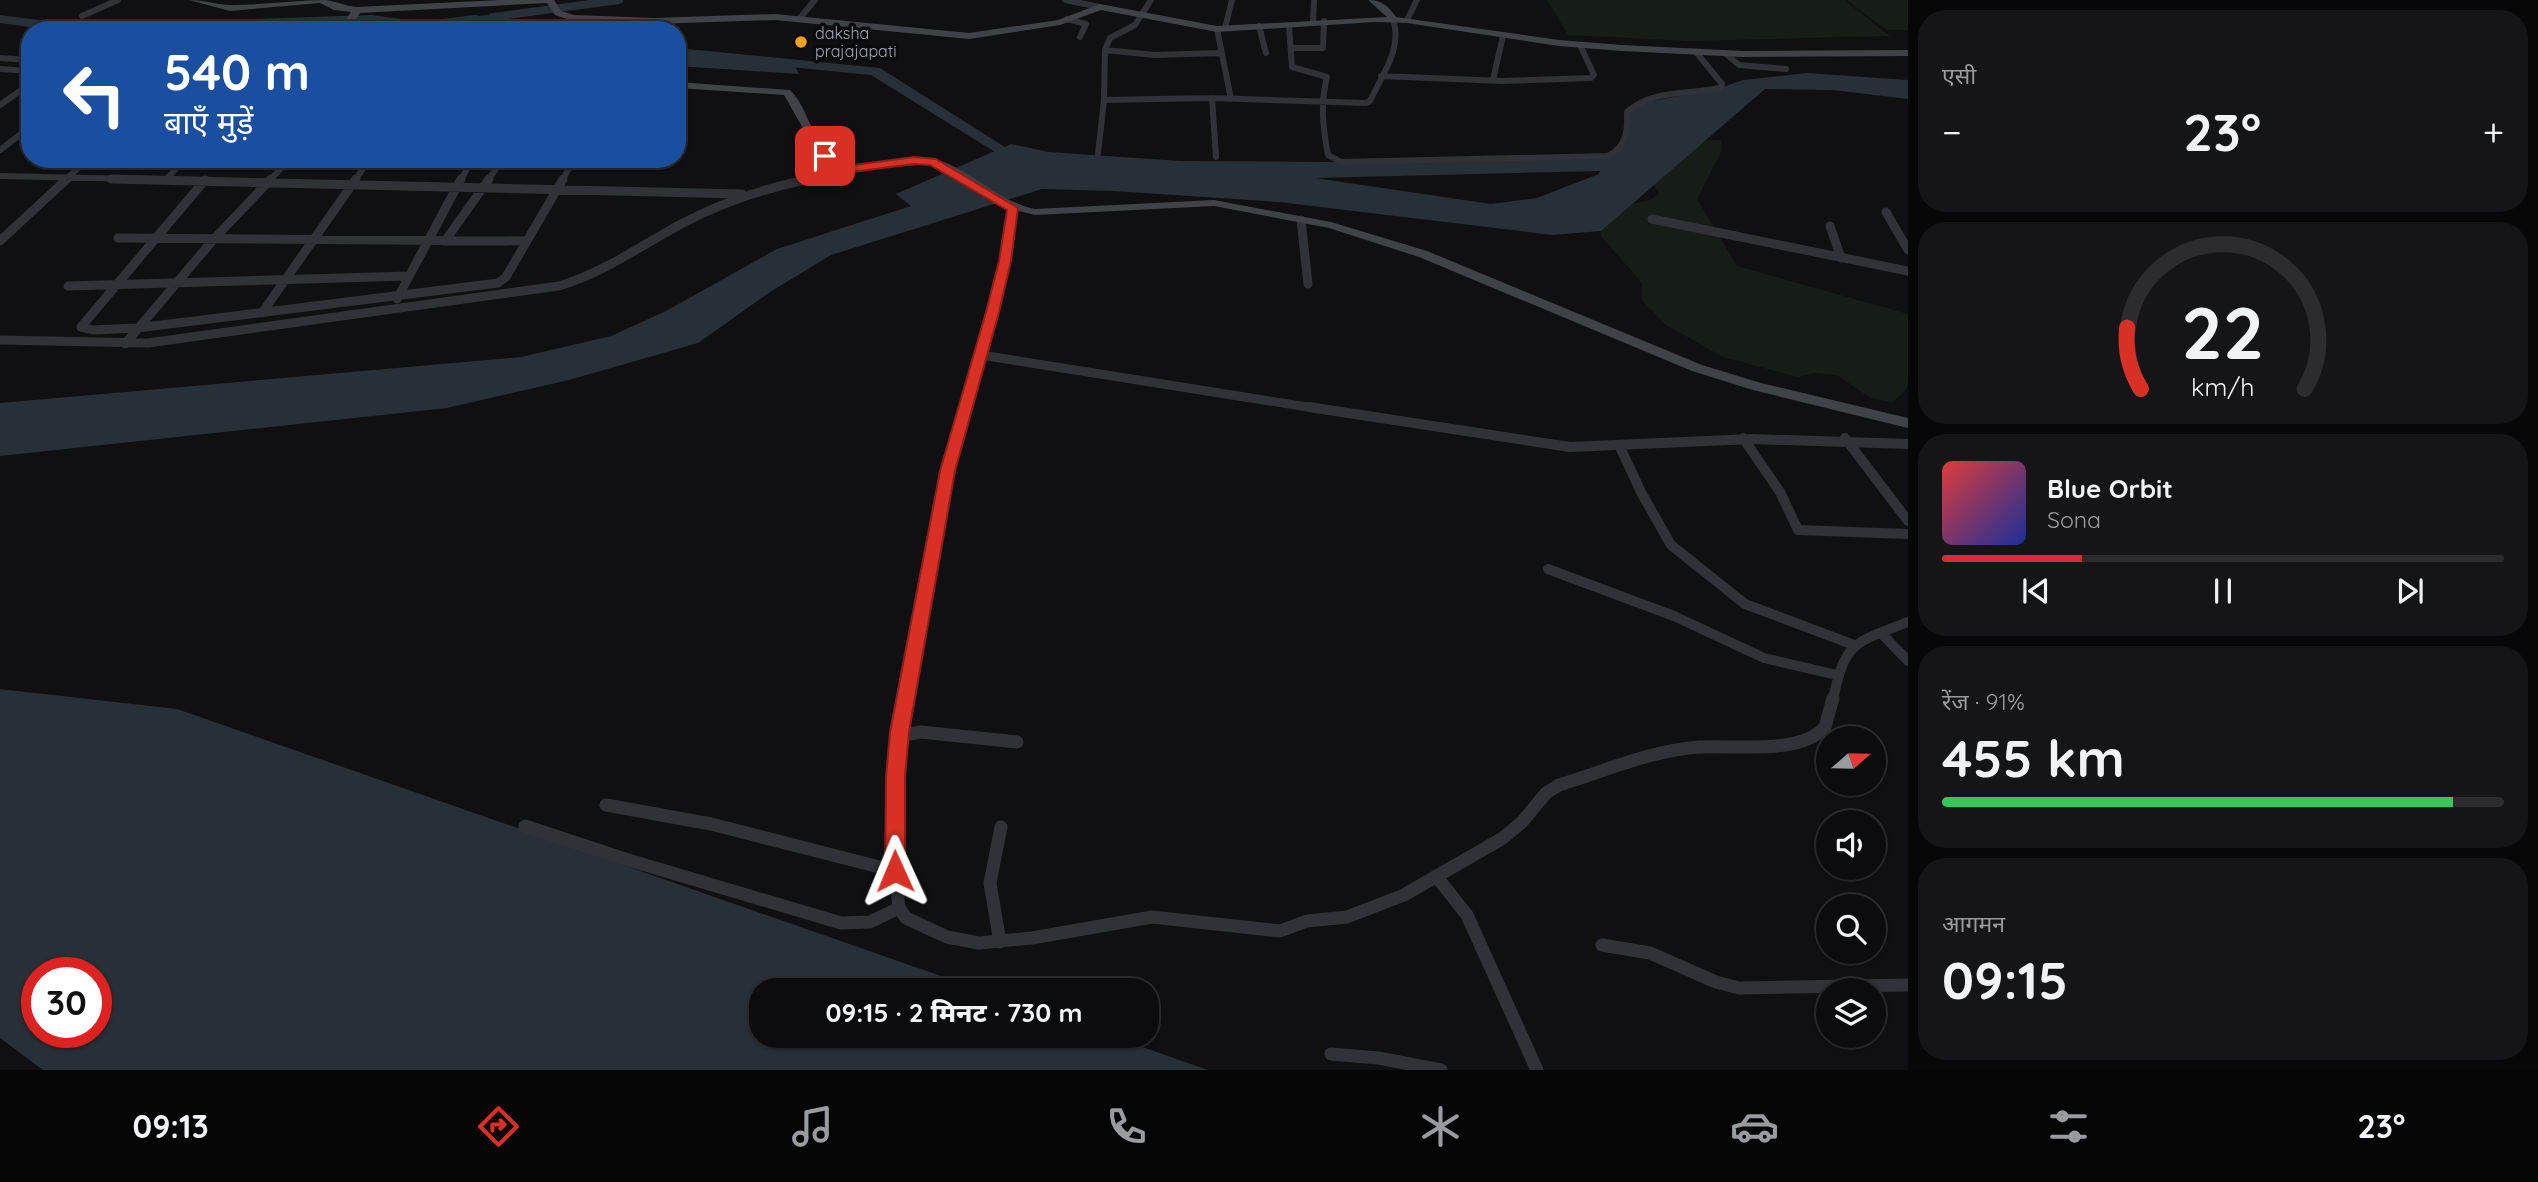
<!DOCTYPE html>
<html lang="hi">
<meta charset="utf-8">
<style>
body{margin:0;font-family:Quicksand,"Noto Sans Devanagari",sans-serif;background:#151517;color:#f1f3f6;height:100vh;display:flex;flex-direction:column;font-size:26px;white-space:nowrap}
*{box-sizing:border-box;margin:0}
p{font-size:23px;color:#9a9b9e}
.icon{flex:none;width:38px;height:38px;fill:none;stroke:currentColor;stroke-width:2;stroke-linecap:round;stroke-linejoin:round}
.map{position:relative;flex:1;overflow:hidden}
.details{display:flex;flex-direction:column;gap:10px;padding:10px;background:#070708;width:630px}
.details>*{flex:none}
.top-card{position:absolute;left:21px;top:21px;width:665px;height:147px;border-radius:28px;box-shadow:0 2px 5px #0004,0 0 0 2px #2c2c2e;background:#1a4fa0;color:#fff;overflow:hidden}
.needle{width:46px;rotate:70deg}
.fabs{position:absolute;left:1816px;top:726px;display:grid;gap:14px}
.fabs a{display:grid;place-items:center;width:70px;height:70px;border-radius:50%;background:#0c0c0e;box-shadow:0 2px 5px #0004,0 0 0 2px #2c2c2e;font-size:35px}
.speed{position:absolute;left:21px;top:957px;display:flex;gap:14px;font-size:35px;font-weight:700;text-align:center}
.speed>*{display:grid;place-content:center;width:91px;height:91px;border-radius:50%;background:#0c0c0e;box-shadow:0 2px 5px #0004,0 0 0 2px #2c2c2e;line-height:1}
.speed .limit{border:10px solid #d22;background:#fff;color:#111}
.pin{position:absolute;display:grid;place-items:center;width:60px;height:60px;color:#fff;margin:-30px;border-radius:14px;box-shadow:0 4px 10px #0006}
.me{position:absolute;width:77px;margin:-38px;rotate:359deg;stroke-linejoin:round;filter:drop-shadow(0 0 5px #0008)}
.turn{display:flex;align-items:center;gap:24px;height:147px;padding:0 28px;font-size:32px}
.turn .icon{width:91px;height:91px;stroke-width:2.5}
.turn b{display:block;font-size:49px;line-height:60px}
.big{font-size:52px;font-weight:800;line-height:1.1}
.details .card{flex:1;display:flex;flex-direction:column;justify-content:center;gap:10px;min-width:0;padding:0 24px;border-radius:28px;background:#151517}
.details .dial{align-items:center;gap:0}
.dial svg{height:182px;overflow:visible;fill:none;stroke:#2c2c2e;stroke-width:7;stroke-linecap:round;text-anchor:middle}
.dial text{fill:#f1f3f6;stroke:none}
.song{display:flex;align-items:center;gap:21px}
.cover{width:84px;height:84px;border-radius:10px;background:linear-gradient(135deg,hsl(0 70% 55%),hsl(230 70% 35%))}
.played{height:7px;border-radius:4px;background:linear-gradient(90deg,#d93025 25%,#2c2c2e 25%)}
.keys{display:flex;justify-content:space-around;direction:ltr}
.heat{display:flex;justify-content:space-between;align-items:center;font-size:38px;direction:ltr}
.charge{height:10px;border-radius:5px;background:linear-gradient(90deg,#34c759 91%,#2c2c2e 0)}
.trip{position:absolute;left:749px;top:978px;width:410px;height:70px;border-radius:28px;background:#0c0c0e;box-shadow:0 2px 5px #0004,0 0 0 2px #2c2c2e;font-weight:800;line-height:70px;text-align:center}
.menu{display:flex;height:112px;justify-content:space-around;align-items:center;background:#050506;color:#9a9b9e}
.menu .icon{width:49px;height:49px}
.menu .selected{color:#d93025}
.menu b{font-size:32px;color:#f1f3f6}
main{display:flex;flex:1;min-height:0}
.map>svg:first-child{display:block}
.green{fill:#161d17}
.water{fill:#263036;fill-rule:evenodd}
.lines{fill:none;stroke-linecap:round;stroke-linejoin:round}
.canal{stroke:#263036;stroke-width:8}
.river{fill:#263036;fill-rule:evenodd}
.street-far3{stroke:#313237;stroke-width:6}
.street-far2{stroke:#313237;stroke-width:9}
.street-far1{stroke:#313237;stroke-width:10}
.street{stroke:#313237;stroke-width:13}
.secondary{fill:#3f4247;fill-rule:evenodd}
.route{fill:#d93025;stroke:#8d1f18;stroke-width:2}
.poi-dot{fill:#ff9e1b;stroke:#0b0b0d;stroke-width:2.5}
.labels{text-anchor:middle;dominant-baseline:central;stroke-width:7;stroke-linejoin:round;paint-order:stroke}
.far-poi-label{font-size:16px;fill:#a0a8b4;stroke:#0b0b0d;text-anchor:start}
</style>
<main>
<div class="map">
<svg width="1908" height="1070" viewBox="0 0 1908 1070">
<rect width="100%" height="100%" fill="#101012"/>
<path class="green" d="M1547,0H1844L1890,36L1689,41L1568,35Z
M1847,0H1908V30H1886Z
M1721,140L1722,150L1697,199L1737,266L1908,314V381L1906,390L1892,403L1869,397L1837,375L1813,373L1798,377L1723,357L1666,325L1642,300V283L1601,236L1599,222L1619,207L1650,200L1659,194L1649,178L1697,141Z"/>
<path class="water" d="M509,14L458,30H391L427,22L445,26L473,16Z
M677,55L793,63L799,74L677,66Z
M1807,73L1908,80V99L1833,90L1765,89L1601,231L1552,235L1279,202L1114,191L1042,189L831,255L770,292L698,343L569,380L447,408L0,456V403L521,357L611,336L666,311L777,249L911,206L896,194L1011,144L1049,152L1180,161L1330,162L1610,157L1627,131L1628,108L1652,101L1717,89L1743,80ZM1600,171L1599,174L1537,198L1491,204L1315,178Z
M0,689L177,709L981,990H761V1036H1111L1208,1070H43L0,1038ZM37,973H96V1032H37Z"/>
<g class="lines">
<path class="canal" d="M493,17L619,0
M420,26L475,19"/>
<path class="river" d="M0,15L76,25L371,15L456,26L462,30H424L371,23L169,30H52L0,23Z
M677,48L880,68L1008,149L1000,154L995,152L871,75L677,56Z"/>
<path class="street-far3" d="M1065,0L1100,7
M82,16L118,0
M799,19L815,0
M1067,19L1086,24L1080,37
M1407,20L1417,0
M1313,22L1314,0
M1259,26L1266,53
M1289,26L1292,67L1327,77C1320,104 1323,128 1328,155L1341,162L1608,156C1626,147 1628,131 1627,112C1652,89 1689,95 1720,88L1722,84L1696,52
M1225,28L1232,0
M1217,29L1231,99
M1293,48H1323L1324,21
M1105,50L1154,55L1222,53
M1725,53L1739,65L1786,69
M0,58L30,60
M0,69L30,71
M1381,76L1503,81L1591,78L1594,75L1580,45
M1493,80L1503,36
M1212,98L1216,157
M1104,100L1212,98L1366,103L1370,101C1382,75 1403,48 1393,19
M0,105L30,84
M0,150L30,127
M1098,154L1104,100L1105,50L1110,38L1135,25L1151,0
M0,176L183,180
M166,179L186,159
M65,180L88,159
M270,180L290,159
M355,180L370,159
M461,180L472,159
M488,180L503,159
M562,180L575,159
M802,180L860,169"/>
<path class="street-far2" d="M111,179L742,194
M205,180L81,327L93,330L137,328L498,283L506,277L563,179
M1886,212L1908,250
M1652,219L1908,271
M1301,220L1308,284
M1830,226L1841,258
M118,238L526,241
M0,241L67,179
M445,241L489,179
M68,286L409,276
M397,299L461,179
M262,313L356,179
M0,340L148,343L559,286C605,272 642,245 683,223C723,202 765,188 810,179
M125,344L213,240L271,179
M981,355L1320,409
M966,409C984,342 1003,277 1013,208"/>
<path class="street-far1" d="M1309,407L1570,447L1752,439L1908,444
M1743,438L1780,492L1798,530L1908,534
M1845,438L1908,521
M1619,445L1642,494L1671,545L1745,604L1854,645
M1548,569L1674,616L1764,658L1837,675
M1881,633L1908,661
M905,700L948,471L966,407
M1833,700C1845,640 1855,643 1908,622"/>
<path class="street" d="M905,698L899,732L894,864L899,908L906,918L947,937L979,943L1032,938L1152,917L1280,931L1307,921L1347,917L1404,895L1503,838L1522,822L1546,793L1559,785C1605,771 1652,750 1700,747C1734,745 1801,755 1825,727L1833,698
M899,736L921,732L1017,742
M606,805L711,824L895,871
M525,826L625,859L841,923L870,922L899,908
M1436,876L1467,915L1537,1070
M1000,942L990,883L1001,827
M1602,945L1650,953L1716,982L1739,988L1908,985
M1331,1054L1378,1058L1441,1070"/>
<path class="secondary" d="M189,0C204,0 218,5 232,5C263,5 294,0 325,0C336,1 345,6 357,7L500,0H554L561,11L574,15L654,18L775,14L969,33L1058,20L1100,4L1217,26L1387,17L1368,0C1382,0 1388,6 1396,17L1559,40L1622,45L1743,51L1908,50V56L1743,57L1622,51L1559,46L1407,23L1375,22L1217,32L1101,10L1060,25L969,39L775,20L654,24L573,21L555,15L547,3L360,13L348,30H339L351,12L334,10L320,3L230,11Z
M677,82L790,90C809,108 811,142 834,157C862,176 899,152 929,158C968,165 995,201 1035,209L1214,200L1331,222L1427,251L1702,365L1761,383L1908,418V428L1753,390L1692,371L1419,257L1329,228L1214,206L1035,215L1003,207L929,164L872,169L853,170L835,166L825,161L816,151L784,95L677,88Z"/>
</g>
<path class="route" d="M821,153H829L854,165L914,157L936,159L1018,208L1011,261L999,312L955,471L909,732L905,777V871L902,878L895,881L888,878L885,871L886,777L890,732L940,471L986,312L999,261L1007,210L930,165L914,164L852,172L821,158Z"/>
<circle class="poi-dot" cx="801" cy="42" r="7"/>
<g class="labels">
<g class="far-poi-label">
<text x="815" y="33">daksha<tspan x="815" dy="18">prajajapati</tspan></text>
</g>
</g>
</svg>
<div class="fabs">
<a><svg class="needle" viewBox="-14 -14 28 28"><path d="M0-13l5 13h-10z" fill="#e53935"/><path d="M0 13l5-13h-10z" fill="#9a9b9e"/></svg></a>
<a><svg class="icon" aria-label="sound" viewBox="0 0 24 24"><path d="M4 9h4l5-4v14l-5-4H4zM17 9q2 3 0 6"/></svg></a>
<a><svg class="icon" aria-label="search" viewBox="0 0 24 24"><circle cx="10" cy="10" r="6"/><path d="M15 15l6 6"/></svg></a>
<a><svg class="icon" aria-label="layers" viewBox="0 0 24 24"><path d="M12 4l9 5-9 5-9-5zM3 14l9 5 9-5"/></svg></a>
</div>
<div class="speed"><div class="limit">30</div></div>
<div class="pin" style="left:825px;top:156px;background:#d93025"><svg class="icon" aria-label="arrive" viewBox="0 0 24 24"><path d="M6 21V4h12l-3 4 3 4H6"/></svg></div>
<svg class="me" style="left:895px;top:871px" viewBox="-20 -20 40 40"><path d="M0-17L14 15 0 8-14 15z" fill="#d93025" stroke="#fff" stroke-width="4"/></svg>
<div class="trip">09:15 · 2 मिनट · 730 m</div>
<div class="top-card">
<div class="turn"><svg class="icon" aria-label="left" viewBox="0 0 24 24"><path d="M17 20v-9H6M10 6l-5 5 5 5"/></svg><div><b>540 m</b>बाएँ मुड़ें</div></div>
</div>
</div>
<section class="details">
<div class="card"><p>एसी</p>
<div class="heat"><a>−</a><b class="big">23°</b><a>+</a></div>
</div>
<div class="card dial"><svg viewBox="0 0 100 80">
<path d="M14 69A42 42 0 1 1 86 69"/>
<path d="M14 69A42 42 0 0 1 8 42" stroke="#d93025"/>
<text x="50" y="56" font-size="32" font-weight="700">22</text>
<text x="50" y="72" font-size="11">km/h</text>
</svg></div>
<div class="card">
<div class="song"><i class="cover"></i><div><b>Blue Orbit</b><p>Sona</p></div></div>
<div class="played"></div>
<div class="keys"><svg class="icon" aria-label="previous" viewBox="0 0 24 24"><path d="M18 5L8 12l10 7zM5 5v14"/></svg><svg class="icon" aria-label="pause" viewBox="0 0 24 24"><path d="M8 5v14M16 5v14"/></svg><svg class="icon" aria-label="next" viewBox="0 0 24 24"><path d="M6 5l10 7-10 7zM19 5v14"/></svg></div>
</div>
<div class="card"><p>रेंज · 91%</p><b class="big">455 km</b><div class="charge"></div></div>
<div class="card"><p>आगमन</p><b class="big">09:15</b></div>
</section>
</main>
<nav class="menu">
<b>09:13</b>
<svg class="icon selected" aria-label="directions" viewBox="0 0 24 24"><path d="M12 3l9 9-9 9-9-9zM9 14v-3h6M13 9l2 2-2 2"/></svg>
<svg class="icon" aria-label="music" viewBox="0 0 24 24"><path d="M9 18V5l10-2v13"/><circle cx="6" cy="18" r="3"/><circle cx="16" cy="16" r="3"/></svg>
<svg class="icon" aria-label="phone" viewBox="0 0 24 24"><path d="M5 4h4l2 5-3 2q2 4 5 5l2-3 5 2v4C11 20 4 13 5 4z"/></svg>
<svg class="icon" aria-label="climate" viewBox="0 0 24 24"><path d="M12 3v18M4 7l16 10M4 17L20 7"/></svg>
<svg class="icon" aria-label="car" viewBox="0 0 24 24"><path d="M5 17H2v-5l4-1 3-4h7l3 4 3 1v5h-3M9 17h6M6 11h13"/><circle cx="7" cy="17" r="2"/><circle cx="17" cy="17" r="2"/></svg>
<svg class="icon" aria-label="filters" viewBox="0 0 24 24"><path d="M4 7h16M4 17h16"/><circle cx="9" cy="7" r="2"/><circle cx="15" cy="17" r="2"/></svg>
<b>23°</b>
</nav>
